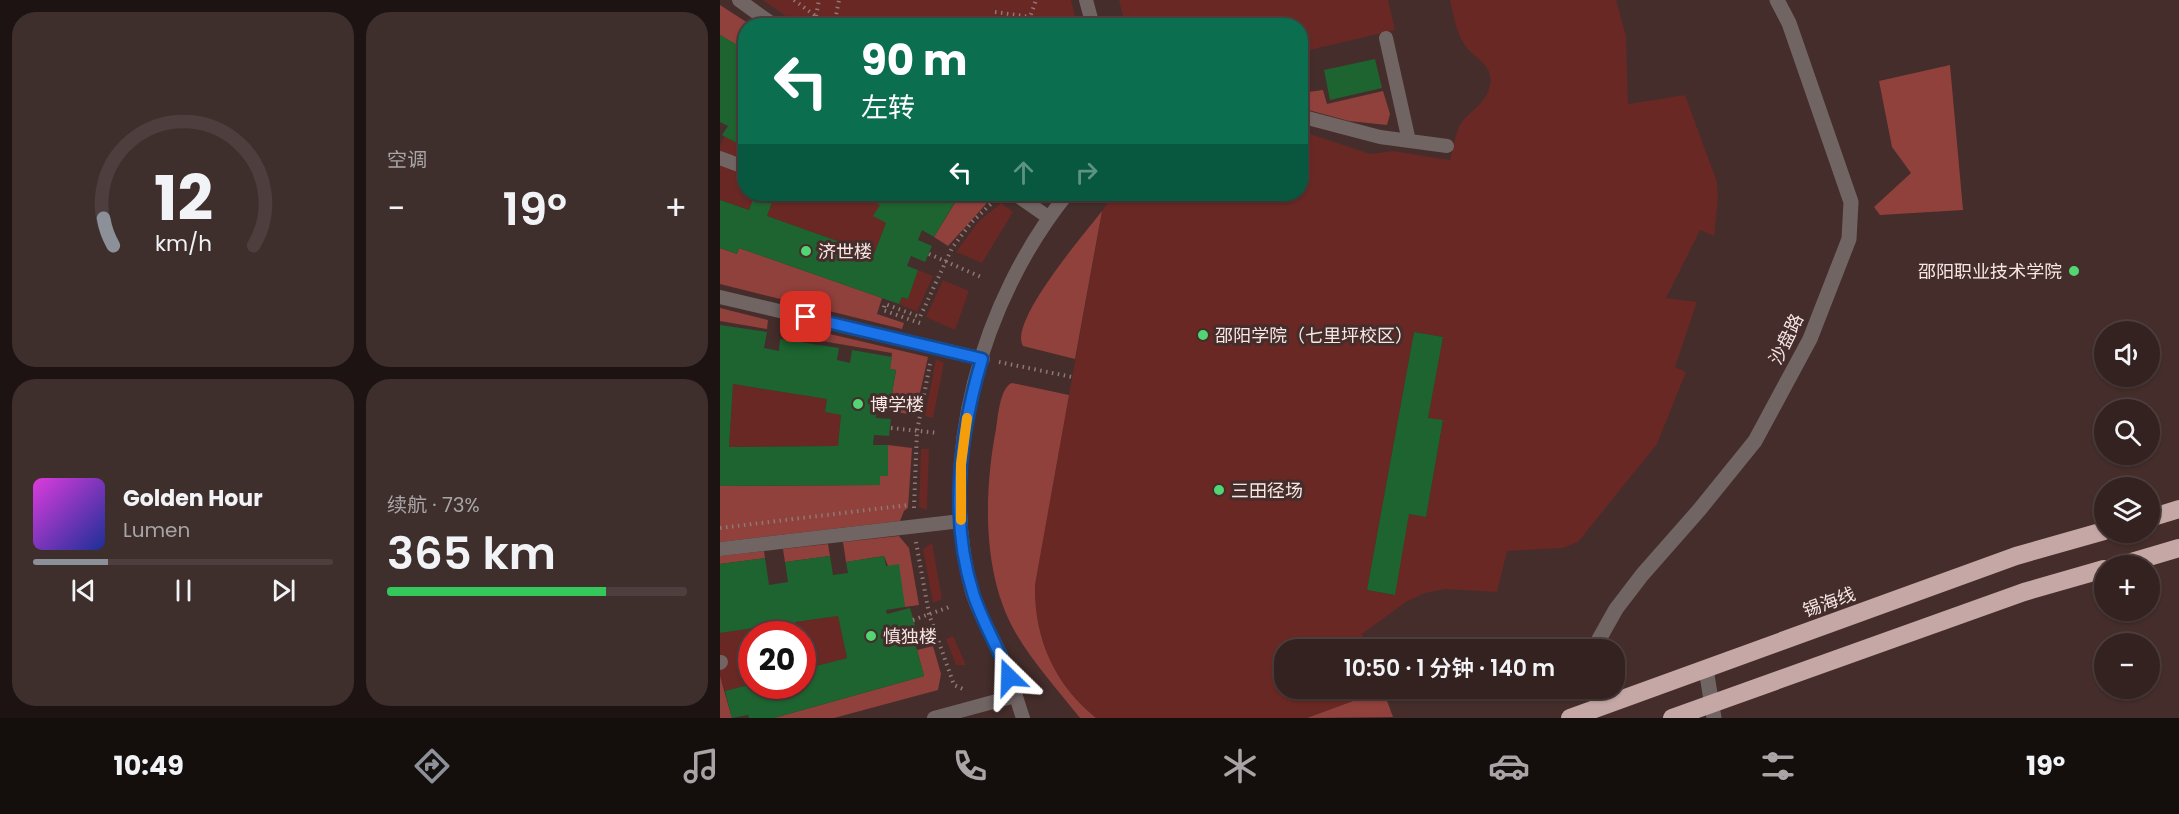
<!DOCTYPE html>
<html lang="zh">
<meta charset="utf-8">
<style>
body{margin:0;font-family:Poppins,"Noto Sans SC",sans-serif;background:#3e2f2d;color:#f1f3f6;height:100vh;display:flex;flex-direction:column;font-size:22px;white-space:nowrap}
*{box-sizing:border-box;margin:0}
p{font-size:20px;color:#a9a4a5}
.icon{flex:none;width:33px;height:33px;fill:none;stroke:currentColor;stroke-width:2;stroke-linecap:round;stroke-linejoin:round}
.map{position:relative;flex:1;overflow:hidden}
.drawer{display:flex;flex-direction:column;gap:12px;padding:12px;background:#1c1312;width:720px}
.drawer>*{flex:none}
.guide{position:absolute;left:18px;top:18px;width:570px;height:183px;border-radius:24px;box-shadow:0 2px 4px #0004,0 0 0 2px #4e3f3e;background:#0b6e4f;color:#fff;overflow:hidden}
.tools{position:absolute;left:1374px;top:321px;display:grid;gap:12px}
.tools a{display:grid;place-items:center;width:66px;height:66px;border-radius:50%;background:#332220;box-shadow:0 2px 4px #0004,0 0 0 2px #4e3f3e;font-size:30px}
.speed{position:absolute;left:18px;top:621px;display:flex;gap:12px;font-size:30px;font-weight:700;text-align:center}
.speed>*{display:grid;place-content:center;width:78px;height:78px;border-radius:50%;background:#332220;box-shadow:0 2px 4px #0004,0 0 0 2px #4e3f3e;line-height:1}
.speed .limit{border:9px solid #d22;background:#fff;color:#111}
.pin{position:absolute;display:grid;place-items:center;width:51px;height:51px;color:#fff;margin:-26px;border-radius:12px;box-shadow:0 3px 9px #0006}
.me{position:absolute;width:66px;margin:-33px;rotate:338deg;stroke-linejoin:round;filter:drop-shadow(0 0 4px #0008)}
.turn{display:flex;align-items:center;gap:21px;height:126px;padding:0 24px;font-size:27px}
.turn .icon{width:78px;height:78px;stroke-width:2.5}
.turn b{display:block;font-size:42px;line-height:51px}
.lanes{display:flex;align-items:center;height:57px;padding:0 24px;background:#0003;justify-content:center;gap:30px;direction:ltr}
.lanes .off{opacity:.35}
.big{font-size:45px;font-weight:600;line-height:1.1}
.drawer .card{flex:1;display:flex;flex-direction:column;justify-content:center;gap:9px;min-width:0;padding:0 21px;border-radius:24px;background:#3e2f2d}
.drawer .dial{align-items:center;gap:0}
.dial svg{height:156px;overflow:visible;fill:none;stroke:#4e3f3e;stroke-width:7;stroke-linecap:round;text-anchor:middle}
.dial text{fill:#f1f3f6;stroke:none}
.song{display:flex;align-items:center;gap:18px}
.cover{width:72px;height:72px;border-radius:9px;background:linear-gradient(135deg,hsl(300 70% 55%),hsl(230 70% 35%))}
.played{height:6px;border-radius:3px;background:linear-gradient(90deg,#8c9099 25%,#4e3f3e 25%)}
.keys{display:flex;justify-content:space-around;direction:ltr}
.heat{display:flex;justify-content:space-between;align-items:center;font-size:33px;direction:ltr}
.charge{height:9px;border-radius:4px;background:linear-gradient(90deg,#34c759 73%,#4e3f3e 0)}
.drawer .tiles{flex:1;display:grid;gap:12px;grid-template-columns:repeat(2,1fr)}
.trip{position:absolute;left:554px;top:639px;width:351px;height:60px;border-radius:24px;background:#332220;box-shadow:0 2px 4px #0004,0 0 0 2px #4e3f3e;font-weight:600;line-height:60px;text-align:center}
.dock{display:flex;height:96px;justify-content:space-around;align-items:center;background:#140e0d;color:#a9a4a5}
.dock .icon{width:42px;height:42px}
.dock .on{color:#8c9099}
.dock b{font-size:27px;color:#f1f3f6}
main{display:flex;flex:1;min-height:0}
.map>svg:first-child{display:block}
.green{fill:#692824;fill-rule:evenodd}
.forest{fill:#90413c}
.building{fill:#1d6430;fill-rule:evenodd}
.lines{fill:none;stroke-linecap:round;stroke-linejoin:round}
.path{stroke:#8d7977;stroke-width:4;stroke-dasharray:1.5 4.5;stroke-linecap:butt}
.lane{stroke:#716564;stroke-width:14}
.street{stroke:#716564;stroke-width:15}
.highway{stroke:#c5a8a5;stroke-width:18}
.route-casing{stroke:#114b97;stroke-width:15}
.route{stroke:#1a73e8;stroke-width:10}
.slow{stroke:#f59e0b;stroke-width:10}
.poi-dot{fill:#52d673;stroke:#442d2b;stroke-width:2}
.labels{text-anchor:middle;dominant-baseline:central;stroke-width:6;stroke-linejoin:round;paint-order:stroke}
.poi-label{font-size:18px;fill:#f6e6e4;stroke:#442d2b;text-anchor:start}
.street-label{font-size:18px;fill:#f6e6e4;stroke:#442d2b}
</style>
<main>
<section class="drawer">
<div class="tiles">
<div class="card dial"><svg viewBox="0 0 100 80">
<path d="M14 69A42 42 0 1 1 86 69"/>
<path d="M14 69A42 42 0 0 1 9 55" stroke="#8c9099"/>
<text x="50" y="56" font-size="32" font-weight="700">12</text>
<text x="50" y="72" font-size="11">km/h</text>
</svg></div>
<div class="card"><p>空调</p>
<div class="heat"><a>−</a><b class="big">19°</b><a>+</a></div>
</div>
<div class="card">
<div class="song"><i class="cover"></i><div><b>Golden Hour</b><p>Lumen</p></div></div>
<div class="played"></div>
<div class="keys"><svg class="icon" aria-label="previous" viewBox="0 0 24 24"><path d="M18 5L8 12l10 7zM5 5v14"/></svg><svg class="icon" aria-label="pause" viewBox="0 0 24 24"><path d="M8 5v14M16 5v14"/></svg><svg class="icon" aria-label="next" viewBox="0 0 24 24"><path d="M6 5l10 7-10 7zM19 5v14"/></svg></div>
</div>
<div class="card"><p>续航 · 73%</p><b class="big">365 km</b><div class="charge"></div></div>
</div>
</section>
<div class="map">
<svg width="1459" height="718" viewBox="0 0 1459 718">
<rect width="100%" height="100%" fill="#442d2b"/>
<path class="green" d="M43,0H351L357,25H78Z
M399,0H668L675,30L581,52L580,26L405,25Z
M730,0H896L906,36L908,104L965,95L997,182L998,198L994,236L980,230L946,298L977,302L955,367L966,372L937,444L858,542L843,548L787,551L777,592L725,589L705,593L686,602L642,634L647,649L564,650V688L663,690L587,718H376C334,684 314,638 315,585L382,211L394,194H580L581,131L650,154L673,151L730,160C733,150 735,134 740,125C749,111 764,105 769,89C777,65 754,60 744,44C736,30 733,15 730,0ZM694,332L723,337L708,418L723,421L706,517L689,514L674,595L647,590Z
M4,136L25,148L26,194H35L29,210L0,200V146Z
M55,194H140L160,205L154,216L166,223L154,254L47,216Z
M281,203L293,212L262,263L236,252L258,222Z
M198,270L213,276L197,312L179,304L182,297L188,299Z
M223,280L249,291L235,330L206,317Z
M216,359L224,363L213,418L205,416Z
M13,384L107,399L105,412L121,415L118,446L9,447Z
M201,449H209L207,510L199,507Z
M212,543L222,599L213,603L203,549Z
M118,616L127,658L85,669L82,634H77L75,622Z
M55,625L57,634H32L31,684L5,691L0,676V633Z
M233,636L246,665H236L226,639Z"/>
<path class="forest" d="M0,5L31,25L26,26L25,50L0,35Z
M1230,65L1243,210L1160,215L1154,207L1191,173L1172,147L1159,81Z
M603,90L607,104L663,91L670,114L667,125L629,121L581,108V93Z
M231,194H268L266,204L228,246L214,237L236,201L229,196Z
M382,211L355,359L303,346C288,322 366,232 382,211Z
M0,248L17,254L19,248L162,298L157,314L184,323L182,329L0,284Z
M0,308L48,320L47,329L0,321Z
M63,323L208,357L195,415L169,411L176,370L170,369L172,353L61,334Z
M292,383L349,395L315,585C314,638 334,684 376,718H360C338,690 312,662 294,630C262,572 264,492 276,429C278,417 280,387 292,383Z
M168,445L192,448L188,508L184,511L180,521L0,542V486L160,485V476H168Z
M179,536L189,548L199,605L185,607L164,556L126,562L123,542Z
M108,544L110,556L65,562L63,549Z
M44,551L45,558L0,564V556Z
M213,646L221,674L218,690L114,718H54L204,676L197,650Z
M0,676L12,718H0Z
M663,690L673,717L587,718Z"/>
<path class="building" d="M0,35L26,50V148L2,135L8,126L0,122Z
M655,59L662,88L610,100L604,70Z
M35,194H55L47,216L154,254L166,223L153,216L160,205L140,194H231L229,196L236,200L214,237L202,230L198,240L212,246L205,262L191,256L187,266L198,270L188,299L182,297L179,304L19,248L17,254L0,248V200L29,210Z
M0,325L47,332L44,348L59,351L60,339L119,348L117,360L130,363L132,350L172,357L170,369L176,370L169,411L157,408L156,418L171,419L169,436L154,435L153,445H168V476H160V485L0,486ZM13,384L107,399L105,412L121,415L118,446L9,447Z
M694,332L723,337L708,418L723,420L706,517L689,514L675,595L647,590Z
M110,556L113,575L128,573L126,562L164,556L166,566L179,564L185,607L166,610L167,614L190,608L197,632L174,638L175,644L194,639L204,676L54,718H29L28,715L12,718L5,691L32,684L82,686V662L85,669L127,658L118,616L75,622L77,634H57L55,625L0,633V564L45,558L49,585L68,582L65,562Z"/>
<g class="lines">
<path class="path" d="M74,0L109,26
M275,12L311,17
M96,16L99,0
M114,26L119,0
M307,26L316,0
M209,254L261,277
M200,323L163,310L165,304L200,317L232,248L251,223L277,198
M279,362L352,377
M171,428L218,433
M194,508L197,431L210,364
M0,528L188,505
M196,542L209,614L234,685L245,690
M193,620L232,606"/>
<path class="lane" d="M19,0L55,26
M366,0L373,26
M666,38L689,141
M580,116L660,137L727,146
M0,158L24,167
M295,194L328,217
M0,297L263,359
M0,549L241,521
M0,663L1,662
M214,718L295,696
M303,718C296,698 291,677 282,658C272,635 259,615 252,592C216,458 262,300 347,194"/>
<path class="street" d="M873,650L896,609L922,575L980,509L1035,441L1090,339L1129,239L1131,202L1069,23L1057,0
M986,669L994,718
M873,688L880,707"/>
<path class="highway" d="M1430,518L1459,509
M1398,566L1459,548
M850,718L1296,556L1384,531
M952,718L1304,592L1384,569"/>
</g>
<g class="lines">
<defs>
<path id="route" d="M86,317L262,359C240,433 229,517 253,593C262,622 279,648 289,677"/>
</defs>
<use href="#route" class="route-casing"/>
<use href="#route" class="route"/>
<path class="slow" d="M241,520V464L247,418"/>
</g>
<g class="poi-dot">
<circle cx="86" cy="251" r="6"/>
<circle cx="1354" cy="271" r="6"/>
<circle cx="483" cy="335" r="6"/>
<circle cx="138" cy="404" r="6"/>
<circle cx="499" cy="490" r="6"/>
<circle cx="151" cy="636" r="6"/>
</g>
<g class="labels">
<g class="poi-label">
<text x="98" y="251">济世楼</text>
<text x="1342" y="271" text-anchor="end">邵阳职业技术学院</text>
<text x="495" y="335">邵阳学院（七里坪校区）</text>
<text x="150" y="404">博学楼</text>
<text x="511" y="490">三田径场</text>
<text x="163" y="636">慎独楼</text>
</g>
<g class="street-label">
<text transform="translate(1066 339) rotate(-64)">沙盘路</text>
<text transform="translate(1109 602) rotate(-20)">锡海线</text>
</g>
</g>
</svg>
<div class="tools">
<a><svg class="icon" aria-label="sound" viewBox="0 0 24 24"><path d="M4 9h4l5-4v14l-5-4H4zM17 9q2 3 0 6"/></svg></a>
<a><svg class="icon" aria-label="search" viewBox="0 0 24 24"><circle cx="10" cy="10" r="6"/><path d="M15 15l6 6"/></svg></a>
<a><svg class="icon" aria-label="layers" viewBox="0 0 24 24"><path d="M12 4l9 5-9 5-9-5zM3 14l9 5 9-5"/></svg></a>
<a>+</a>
<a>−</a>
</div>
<div class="speed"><div class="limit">20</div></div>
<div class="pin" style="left:86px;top:317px;background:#d93025"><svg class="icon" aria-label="arrive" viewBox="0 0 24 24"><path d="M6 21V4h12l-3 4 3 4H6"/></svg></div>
<svg class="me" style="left:289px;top:677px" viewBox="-20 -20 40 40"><path d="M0-17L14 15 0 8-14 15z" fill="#1a73e8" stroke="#fff" stroke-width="4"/></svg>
<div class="trip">10:50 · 1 分钟 · 140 m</div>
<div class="guide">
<div class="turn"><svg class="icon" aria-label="left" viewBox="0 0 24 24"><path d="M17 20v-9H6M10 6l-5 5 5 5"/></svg><div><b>90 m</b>左转</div></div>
<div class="lanes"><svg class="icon" aria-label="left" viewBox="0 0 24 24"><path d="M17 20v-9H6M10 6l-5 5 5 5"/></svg><svg class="icon off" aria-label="ahead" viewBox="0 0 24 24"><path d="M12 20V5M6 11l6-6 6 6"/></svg><svg class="icon off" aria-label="right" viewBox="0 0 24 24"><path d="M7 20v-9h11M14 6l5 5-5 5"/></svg></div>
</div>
</div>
</main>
<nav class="dock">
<b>10:49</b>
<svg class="icon on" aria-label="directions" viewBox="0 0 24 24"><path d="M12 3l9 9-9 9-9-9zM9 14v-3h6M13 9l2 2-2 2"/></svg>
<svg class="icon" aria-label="music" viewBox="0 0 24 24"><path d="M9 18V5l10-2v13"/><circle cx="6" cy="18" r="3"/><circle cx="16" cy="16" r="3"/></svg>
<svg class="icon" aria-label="phone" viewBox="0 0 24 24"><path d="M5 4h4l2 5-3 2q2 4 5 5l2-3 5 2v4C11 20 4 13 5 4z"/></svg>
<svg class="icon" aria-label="climate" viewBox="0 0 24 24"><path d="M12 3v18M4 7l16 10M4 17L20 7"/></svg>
<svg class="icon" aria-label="car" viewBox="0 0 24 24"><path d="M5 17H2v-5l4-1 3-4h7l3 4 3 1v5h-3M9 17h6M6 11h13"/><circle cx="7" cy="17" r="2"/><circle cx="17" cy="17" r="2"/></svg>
<svg class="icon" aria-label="filters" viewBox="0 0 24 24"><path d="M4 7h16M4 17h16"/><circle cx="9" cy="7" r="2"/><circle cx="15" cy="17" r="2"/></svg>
<b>19°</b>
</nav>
